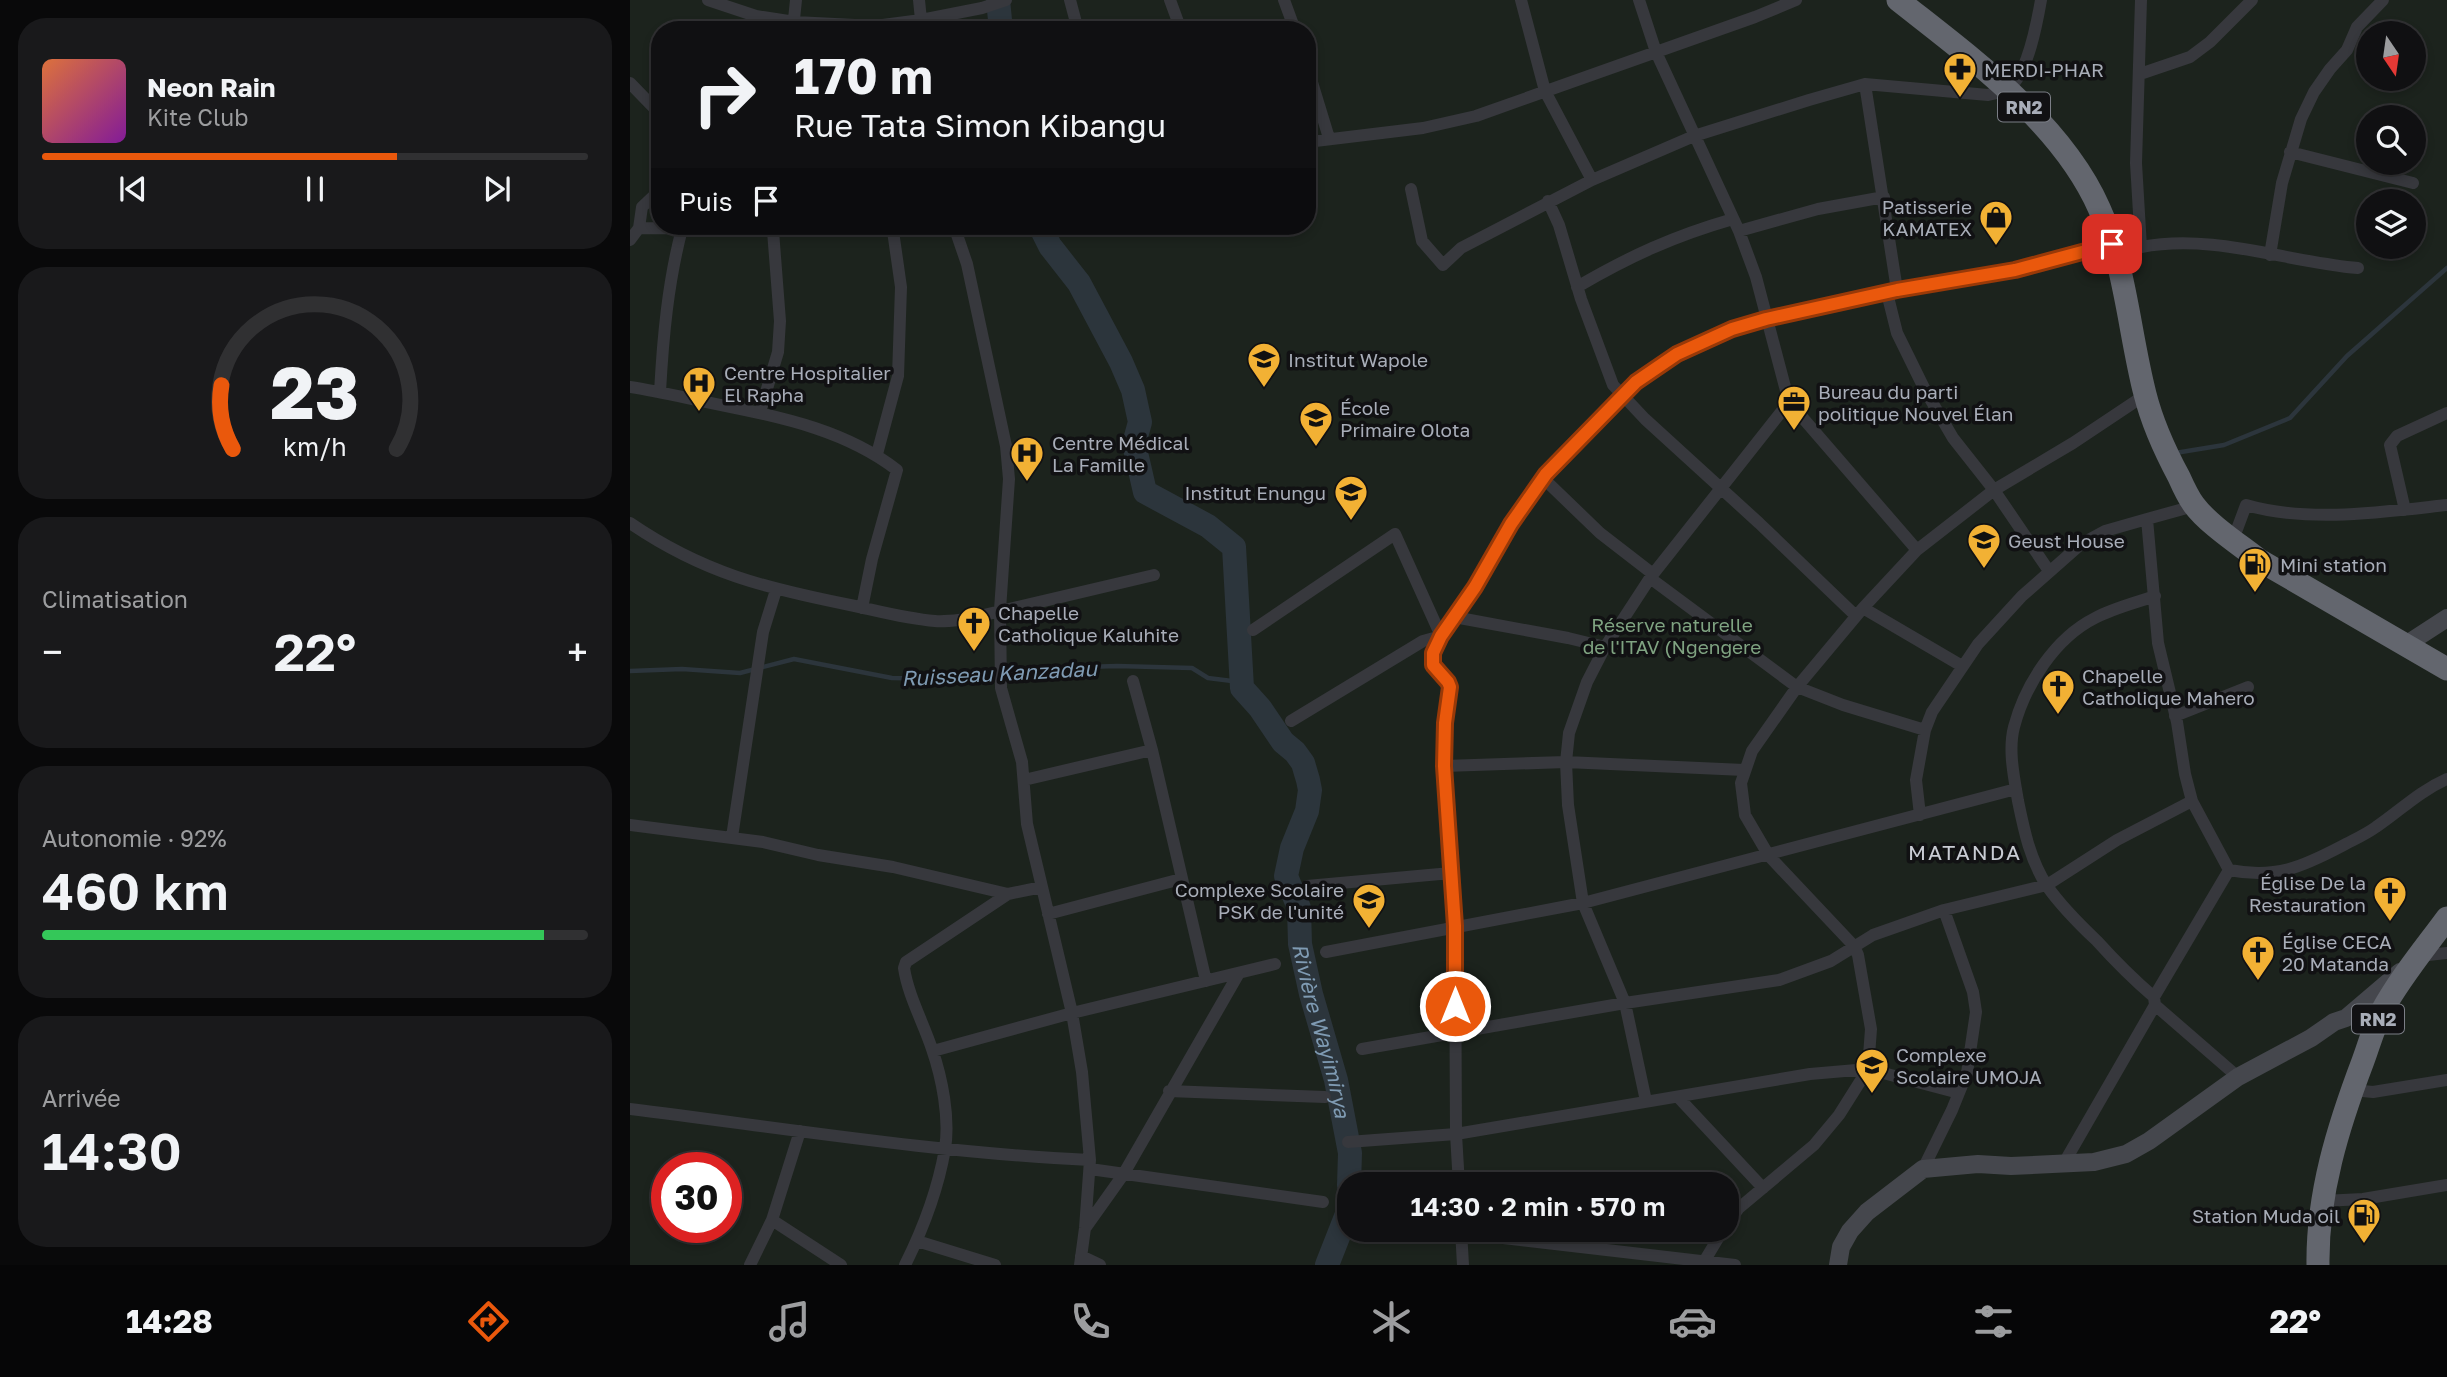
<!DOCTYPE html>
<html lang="fr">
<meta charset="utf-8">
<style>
body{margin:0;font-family:"Golos Text",sans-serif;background:#19191b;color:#f1f3f6;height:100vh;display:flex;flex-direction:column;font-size:26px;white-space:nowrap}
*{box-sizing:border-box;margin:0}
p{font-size:23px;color:#9c9d9f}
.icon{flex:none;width:38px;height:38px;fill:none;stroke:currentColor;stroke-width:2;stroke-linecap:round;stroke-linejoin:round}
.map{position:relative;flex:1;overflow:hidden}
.details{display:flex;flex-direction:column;gap:18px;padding:18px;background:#09090a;width:630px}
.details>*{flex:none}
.hud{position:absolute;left:21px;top:21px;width:665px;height:214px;border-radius:28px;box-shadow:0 4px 10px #0003,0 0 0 2px #303032;background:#101012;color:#f1f3f6;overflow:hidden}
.needle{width:46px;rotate:167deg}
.buttons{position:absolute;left:1726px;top:21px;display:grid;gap:14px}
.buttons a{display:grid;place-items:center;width:70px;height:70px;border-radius:50%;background:#101012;box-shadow:0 4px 10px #0003,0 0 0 2px #303032;font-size:35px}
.speed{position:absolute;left:21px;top:1152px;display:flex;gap:14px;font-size:35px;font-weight:700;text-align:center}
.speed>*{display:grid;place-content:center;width:91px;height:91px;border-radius:50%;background:#101012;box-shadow:0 4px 10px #0003,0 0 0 2px #303032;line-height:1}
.speed .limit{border:10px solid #d22;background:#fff;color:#111}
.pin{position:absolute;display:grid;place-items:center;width:60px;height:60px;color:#fff;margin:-30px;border-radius:14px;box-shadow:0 4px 10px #0006}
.me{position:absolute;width:77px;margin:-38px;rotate:0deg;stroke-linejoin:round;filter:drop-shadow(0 0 5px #0008)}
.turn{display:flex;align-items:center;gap:24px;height:147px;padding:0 28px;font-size:32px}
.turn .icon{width:91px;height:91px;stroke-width:2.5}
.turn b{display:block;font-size:49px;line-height:60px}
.then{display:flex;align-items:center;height:66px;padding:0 28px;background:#0003;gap:14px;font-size:26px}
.big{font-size:52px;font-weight:600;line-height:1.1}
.details .widget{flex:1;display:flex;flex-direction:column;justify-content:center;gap:10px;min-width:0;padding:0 24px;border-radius:28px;background:#19191b}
.details .dial{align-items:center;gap:0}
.dial svg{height:182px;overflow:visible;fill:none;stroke:#303032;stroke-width:7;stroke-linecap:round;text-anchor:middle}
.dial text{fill:#f1f3f6;stroke:none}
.song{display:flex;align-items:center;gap:21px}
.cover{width:84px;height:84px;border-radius:10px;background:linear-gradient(135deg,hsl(20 70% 55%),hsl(290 70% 35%))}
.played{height:7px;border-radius:4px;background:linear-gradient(90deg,#ea580c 65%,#303032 65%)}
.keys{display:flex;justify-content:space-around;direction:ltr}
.heat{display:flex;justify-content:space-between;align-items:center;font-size:38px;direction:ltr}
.charge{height:10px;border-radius:5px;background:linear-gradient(90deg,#34c759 92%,#303032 0)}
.trip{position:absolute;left:707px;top:1172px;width:402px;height:70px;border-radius:28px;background:#101012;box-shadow:0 4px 10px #0003,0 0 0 2px #303032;font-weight:600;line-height:70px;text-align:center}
.tab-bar{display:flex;height:112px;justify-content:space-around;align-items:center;background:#060607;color:#9c9d9f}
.tab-bar .icon{width:49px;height:49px}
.tab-bar .on{color:#ea580c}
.tab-bar b{font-size:32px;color:#f1f3f6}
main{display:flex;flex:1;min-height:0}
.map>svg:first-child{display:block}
.green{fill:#1c231d;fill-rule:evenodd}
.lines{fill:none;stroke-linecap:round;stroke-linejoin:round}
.stream{stroke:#2c353c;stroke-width:4.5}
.river{stroke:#2c353c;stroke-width:24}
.street{stroke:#37383d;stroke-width:12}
.secondary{stroke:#45474d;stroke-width:18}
.highway{stroke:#63666e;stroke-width:23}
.route-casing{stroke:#983908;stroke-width:18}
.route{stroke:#ea580c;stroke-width:12}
.labels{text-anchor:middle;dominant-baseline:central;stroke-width:7;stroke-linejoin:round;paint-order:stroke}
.shield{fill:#111113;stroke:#7b7e86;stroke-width:2}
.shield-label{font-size:18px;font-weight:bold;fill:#a8adb8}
.poi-label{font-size:19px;fill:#a8adb8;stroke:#111113;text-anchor:start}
.park-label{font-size:19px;fill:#7fa381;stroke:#111113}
.water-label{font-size:21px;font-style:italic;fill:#7f9bb3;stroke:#111113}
.neighbourhood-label{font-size:21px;letter-spacing:2px;fill:#c9ccd4;stroke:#111113}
</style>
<main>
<section class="details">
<div class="widget">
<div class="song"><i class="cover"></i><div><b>Neon Rain</b><p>Kite Club</p></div></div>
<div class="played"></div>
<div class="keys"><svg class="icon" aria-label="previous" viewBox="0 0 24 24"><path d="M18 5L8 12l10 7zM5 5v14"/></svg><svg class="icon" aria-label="pause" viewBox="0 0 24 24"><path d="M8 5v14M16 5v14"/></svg><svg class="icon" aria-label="next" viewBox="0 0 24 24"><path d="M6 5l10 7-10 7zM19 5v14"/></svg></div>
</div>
<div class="widget dial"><svg viewBox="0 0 100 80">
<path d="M14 69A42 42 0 1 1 86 69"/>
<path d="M14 69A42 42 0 0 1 9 41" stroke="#ea580c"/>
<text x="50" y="56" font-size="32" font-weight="700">23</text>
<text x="50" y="72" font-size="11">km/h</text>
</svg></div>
<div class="widget"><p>Climatisation</p>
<div class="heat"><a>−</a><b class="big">22°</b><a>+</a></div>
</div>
<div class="widget"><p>Autonomie · 92%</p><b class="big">460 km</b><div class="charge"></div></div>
<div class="widget"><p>Arrivée</p><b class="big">14:30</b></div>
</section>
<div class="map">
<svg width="1817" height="1265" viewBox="0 0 1817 1265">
<rect width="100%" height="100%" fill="#161618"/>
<path class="green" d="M0,0H1817V1265H0ZM30,30H677V226H30ZM1738,33H1783V79H1738ZM1738,117H1783V163H1738ZM1738,201H1783V247H1738ZM37,1167H96V1227H37ZM719,1185H1097V1230H719Z"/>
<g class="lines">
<path class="stream" d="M1545,453L1594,445L1660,418L1717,356L1817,268
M0,671L52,669L110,673L164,659L262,678L320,679L422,668L487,666L562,668L578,678L602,681L612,688"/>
<g class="river">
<path d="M368,0L371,30"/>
<path id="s1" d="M410,226L420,246L449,283L491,362L503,390L510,422L504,444L515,492L578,526L604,547L612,688L630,708L653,742L665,752L673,763L678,780L680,790L677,811L662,848L656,876L669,908L670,944L681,994L706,1080L720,1153L719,1185"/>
<path d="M697,1265L719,1209V1193"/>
</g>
<path class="street" d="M78,0L126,16L165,22L245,26L291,20L352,8L376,0
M289,0L292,30
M440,0L448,30
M540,0L551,30
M654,0L665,30
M891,0L915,91L962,180
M1009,0L1026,52L1109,231L1126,277L1159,402L1020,578L975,647L957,682L939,733L936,762L938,805L953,903L995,1003L1016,1101
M163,29L166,0
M677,66L699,138
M1510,74L1560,57L1580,42L1622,0
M0,83L30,114
M1235,84L1267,290
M677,142L793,128L846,116L1125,17L1166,0
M1660,152L1783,183
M781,189L792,241L813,265L831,248L962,180L1064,136L1179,100L1235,84L1358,95C1365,93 1373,92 1379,88C1398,73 1407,23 1411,0
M918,201L929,225L951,299L983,385L1015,419L1129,523L1226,616
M324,226L337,264L376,446L379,479L370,610L371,688L392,762L397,824L442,1013L452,1072L460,1160L455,1228L450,1265
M9,228L324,230
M1109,231L1188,209L1254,197
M0,240L9,228L12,207L30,190
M1511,247C1584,233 1656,262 1728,268
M1485,253L1511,247L1506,163L1511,0
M1640,255L1652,183L1671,119L1684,92L1700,69L1717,50L1727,27L1753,0
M947,287C1000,256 1044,236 1103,219
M1257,293L1267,333L1295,390L1323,438L1364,490L1419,571
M0,387C32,392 64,400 96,406C156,418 218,432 267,470L242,559L232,608
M30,392C33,337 38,282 52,229
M1159,402L1287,550
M130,412L148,352L150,321L143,231
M247,454L268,376L271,287L263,231
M913,478L970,533L1023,574
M1564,506L1517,519L1528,643L1547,722L1555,774L1562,801L1599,870C1646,879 1672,867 1712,846C1723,840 1735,835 1746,827C1771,810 1788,792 1817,779
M1775,510L1760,445L1767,436L1817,413
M0,523C73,573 135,588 220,605C248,611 277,619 305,621C315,622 327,620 337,619L524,575
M1603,540L1616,505C1678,523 1753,512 1817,505
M1020,578L1167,687L1213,705L1295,730
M1233,608L1332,666
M824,617L938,638L975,647
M623,630L765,534L811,636
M503,681L522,750L576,981
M1545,716L1618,687
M661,721L793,641L811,636
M814,766L936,762L1114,770
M394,780L522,750
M1290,815L1286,780L1295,730L1302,712L1348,644L1392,596L1451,544L1475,531L1517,519
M0,825L133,842L188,855L263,867L378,894L412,887
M102,837L133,632L146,590
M677,886L821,873
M418,914L551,879
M696,952L953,903L1386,789
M1789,956L1817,953
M1524,997C1503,979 1485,961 1467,941C1449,924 1431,906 1417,886C1400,860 1394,830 1388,801C1384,777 1378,750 1384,727C1395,685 1425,638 1465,618C1484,608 1505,603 1525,596
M1525,1005L1608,1077
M732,1049L995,1003L1149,980L1201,961L1243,935L1314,910L1417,885L1487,840L1562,801
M303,1051L442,1013L645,964
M1722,1090L1743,1092L1817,1080
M539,1091L695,1097
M1048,1097L1133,1188
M0,1109C153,1128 306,1153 460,1160
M718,1142L826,1134L1180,1074L1238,1069L1329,1093
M1434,1163L1525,1005L1524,997L1599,870
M460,1169L693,1202
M1293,1169L1322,1110L1337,1073L1346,1012L1343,992L1314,910
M829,1185L826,1134L825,926L814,766L815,723L820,687L818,682L803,665V653L811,636L845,587L868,543L916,474L1006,382L1047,354L1102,329L1136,319L1267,290L1385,270L1482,244
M1693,1201L1733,1199L1817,1185
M142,1220L211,1265
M1097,1224L1109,1208L1184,1145L1209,1115L1238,1069L1241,1029L1228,955L1224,946L1139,856L1115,815L1111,783L1122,751L1167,687L1233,608L1287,550L1364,490L1443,443L1515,395
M456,1227L493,1175L609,973
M763,1230L831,1233L1105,1265
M831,1230L833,1265
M287,1241L365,1265
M451,1256L470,1265
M120,1265L142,1220L170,1131
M275,1265C293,1229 308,1189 315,1149C320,1118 312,1078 302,1049C293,1022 278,995 274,968L276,962L378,894
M1072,1265L1093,1230"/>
<path class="secondary" d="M1777,644L1817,618
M1208,1265L1211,1247L1220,1231L1237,1212L1293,1169L1348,1164L1381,1166L1464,1162L1496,1154L1519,1141L1608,1077L1681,1038L1704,1022L1716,1018L1770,972"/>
<path class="highway" d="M1268,0C1340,57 1431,122 1469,208C1496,267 1499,332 1515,394C1522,422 1535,451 1549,477C1553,486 1558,497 1564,505C1578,524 1610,545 1629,560L1817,669
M1688,1265C1687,1194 1708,1127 1733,1061C1739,1045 1744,1026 1752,1011C1770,978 1795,948 1817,918"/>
</g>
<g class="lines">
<defs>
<path id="route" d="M825,1006V926L814,766L815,723L820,687L818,682L803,665V653L811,636L845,587L881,524L916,474L1006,382L1047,354L1102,329L1136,319L1267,290L1385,270L1482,244"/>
</defs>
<use href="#route" class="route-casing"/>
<use href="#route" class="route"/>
</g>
<defs>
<symbol id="pharmacy-pin" viewBox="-11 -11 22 30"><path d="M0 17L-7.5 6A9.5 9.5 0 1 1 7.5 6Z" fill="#f2b134" stroke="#111113"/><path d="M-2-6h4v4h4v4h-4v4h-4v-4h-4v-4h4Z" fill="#111"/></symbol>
<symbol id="shop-pin" viewBox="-11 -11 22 30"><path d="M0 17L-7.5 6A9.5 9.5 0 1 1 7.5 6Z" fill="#f2b134" stroke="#111113"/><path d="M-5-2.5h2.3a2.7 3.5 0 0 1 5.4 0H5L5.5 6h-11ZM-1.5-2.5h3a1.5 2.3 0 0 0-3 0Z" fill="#111"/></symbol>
<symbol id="school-pin" viewBox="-11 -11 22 30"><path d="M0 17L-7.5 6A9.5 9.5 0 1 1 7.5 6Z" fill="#f2b134" stroke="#111113"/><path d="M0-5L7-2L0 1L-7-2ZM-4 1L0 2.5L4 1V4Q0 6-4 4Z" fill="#111"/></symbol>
<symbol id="hospital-pin" viewBox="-11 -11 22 30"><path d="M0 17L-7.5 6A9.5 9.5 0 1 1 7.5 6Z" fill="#f2b134" stroke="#111113"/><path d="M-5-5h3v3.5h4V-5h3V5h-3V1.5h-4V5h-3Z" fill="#111"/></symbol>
<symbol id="office-pin" viewBox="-11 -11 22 30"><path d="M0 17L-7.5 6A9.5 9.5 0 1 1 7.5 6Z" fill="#f2b134" stroke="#111113"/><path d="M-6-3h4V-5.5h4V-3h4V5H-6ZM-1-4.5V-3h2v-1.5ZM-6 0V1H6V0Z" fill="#111"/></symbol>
<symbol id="fuel-pin" viewBox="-11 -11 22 30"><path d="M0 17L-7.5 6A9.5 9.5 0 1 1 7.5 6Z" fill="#f2b134" stroke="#111113"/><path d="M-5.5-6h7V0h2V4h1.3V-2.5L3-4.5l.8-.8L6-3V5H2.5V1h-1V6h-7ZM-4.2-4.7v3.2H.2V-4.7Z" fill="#111"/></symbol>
<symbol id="church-pin" viewBox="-11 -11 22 30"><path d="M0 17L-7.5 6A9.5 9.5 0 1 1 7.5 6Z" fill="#f2b134" stroke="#111113"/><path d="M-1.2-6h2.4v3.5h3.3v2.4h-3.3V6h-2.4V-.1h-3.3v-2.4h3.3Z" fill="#111"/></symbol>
</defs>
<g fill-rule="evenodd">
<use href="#pharmacy-pin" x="1311" y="50" width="38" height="52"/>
<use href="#shop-pin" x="1347" y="198" width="38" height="52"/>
<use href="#school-pin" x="615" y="340" width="38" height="52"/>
<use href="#hospital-pin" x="50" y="364" width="38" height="52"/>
<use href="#office-pin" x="1145" y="383" width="38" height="52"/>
<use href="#school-pin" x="667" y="399" width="38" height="52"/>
<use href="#hospital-pin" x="378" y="434" width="38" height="52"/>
<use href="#school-pin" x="702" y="473" width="38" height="52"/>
<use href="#school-pin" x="1335" y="521" width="38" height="52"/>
<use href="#fuel-pin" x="1606" y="545" width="38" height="52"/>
<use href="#church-pin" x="325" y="604" width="38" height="52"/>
<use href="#church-pin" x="1409" y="667" width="38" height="52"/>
<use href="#church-pin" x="1741" y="874" width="38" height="52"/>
<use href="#school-pin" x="720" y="881" width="38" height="52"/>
<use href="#church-pin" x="1609" y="933" width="38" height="52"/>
<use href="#school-pin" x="1223" y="1046" width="38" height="52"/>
<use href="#fuel-pin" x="1715" y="1196" width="38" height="52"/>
</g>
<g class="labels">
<g class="shield">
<rect x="1368" y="92.5" width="52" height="29" rx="5"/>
<rect x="1722" y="1004.5" width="52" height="29" rx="5"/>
</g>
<g class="shield-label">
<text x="1394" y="107">RN2</text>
<text x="1748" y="1019">RN2</text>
</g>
<g class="poi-label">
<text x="1354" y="69">MERDI-PHAR</text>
<text x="1342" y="206" text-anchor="end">Patisserie<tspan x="1342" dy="22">KAMATEX</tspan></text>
<text x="658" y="359">Institut Wapole</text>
<text x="94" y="372">Centre Hospitalier<tspan x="94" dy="22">El Rapha</tspan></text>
<text x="1188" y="391">Bureau du parti<tspan x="1188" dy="22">politique Nouvel Élan</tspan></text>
<text x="710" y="407">École<tspan x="710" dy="22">Primaire Olota</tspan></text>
<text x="422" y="442">Centre Médical<tspan x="422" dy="22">La Famille</tspan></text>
<text x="696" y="492" text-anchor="end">Institut Enungu</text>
<text x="1378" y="540">Geust House</text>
<text x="1650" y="564">Mini station</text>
<text x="368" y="612">Chapelle<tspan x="368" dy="22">Catholique Kaluhite</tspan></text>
<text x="1452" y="675">Chapelle<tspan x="1452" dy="22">Catholique Mahero</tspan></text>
<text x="1736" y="882" text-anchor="end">Église De la<tspan x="1736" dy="22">Restauration</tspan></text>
<text x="714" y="889" text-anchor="end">Complexe Scolaire<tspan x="714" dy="22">PSK de l'unité</tspan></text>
<text x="1652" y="941">Église CECA<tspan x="1652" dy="22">20 Matanda</tspan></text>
<text x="1266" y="1054">Complexe<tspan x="1266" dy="22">Scolaire UMOJA</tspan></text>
<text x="1710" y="1215" text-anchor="end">Station Muda oil</text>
</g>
<g class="park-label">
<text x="1042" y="624">Réserve naturelle<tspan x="1042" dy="22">de l'ITAV (Ngengere</tspan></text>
</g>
<g class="water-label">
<text transform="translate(369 673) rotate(-3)">Ruisseau Kanzadau</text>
<text stroke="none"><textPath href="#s1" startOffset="915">Rivière Wayimirya</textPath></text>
</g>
<g class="neighbourhood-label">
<text x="1335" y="852">MATANDA</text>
</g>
</g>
</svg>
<div class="buttons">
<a><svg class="needle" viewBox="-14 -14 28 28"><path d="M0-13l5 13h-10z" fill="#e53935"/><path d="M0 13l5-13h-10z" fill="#9c9d9f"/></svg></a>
<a><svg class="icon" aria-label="search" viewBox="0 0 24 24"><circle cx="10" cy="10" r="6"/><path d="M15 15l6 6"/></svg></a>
<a><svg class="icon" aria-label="layers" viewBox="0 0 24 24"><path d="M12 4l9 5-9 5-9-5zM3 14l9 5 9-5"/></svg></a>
</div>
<div class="speed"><div class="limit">30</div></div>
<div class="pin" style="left:1482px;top:244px;background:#d93025"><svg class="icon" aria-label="arrive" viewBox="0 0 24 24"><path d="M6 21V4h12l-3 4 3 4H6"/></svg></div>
<svg class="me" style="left:825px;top:1006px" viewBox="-20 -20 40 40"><circle r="17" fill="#ea580c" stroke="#fff" stroke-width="3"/><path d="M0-11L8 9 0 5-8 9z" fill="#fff"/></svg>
<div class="trip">14:30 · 2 min · 570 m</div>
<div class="hud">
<div class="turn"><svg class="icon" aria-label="right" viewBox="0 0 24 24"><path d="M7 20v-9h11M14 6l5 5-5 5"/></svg><div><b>170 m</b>Rue Tata Simon Kibangu</div></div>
<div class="then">Puis<svg class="icon" aria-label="arrive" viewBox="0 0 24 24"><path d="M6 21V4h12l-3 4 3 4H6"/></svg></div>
</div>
</div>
</main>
<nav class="tab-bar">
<b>14:28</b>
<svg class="icon on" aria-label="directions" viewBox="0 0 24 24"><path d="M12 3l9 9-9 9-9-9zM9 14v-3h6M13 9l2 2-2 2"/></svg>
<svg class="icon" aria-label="music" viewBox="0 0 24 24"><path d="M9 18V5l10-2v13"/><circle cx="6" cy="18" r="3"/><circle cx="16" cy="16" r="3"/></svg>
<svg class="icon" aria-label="phone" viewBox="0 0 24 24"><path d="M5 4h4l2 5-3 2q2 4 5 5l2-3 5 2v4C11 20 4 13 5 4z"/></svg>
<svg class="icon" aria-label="climate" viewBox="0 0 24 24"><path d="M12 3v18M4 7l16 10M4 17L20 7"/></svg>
<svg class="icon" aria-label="car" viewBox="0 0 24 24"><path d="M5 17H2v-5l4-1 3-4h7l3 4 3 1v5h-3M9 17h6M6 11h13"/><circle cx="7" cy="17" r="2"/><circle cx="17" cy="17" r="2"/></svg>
<svg class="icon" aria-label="filters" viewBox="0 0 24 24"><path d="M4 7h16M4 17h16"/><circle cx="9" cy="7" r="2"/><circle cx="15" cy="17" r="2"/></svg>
<b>22°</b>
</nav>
